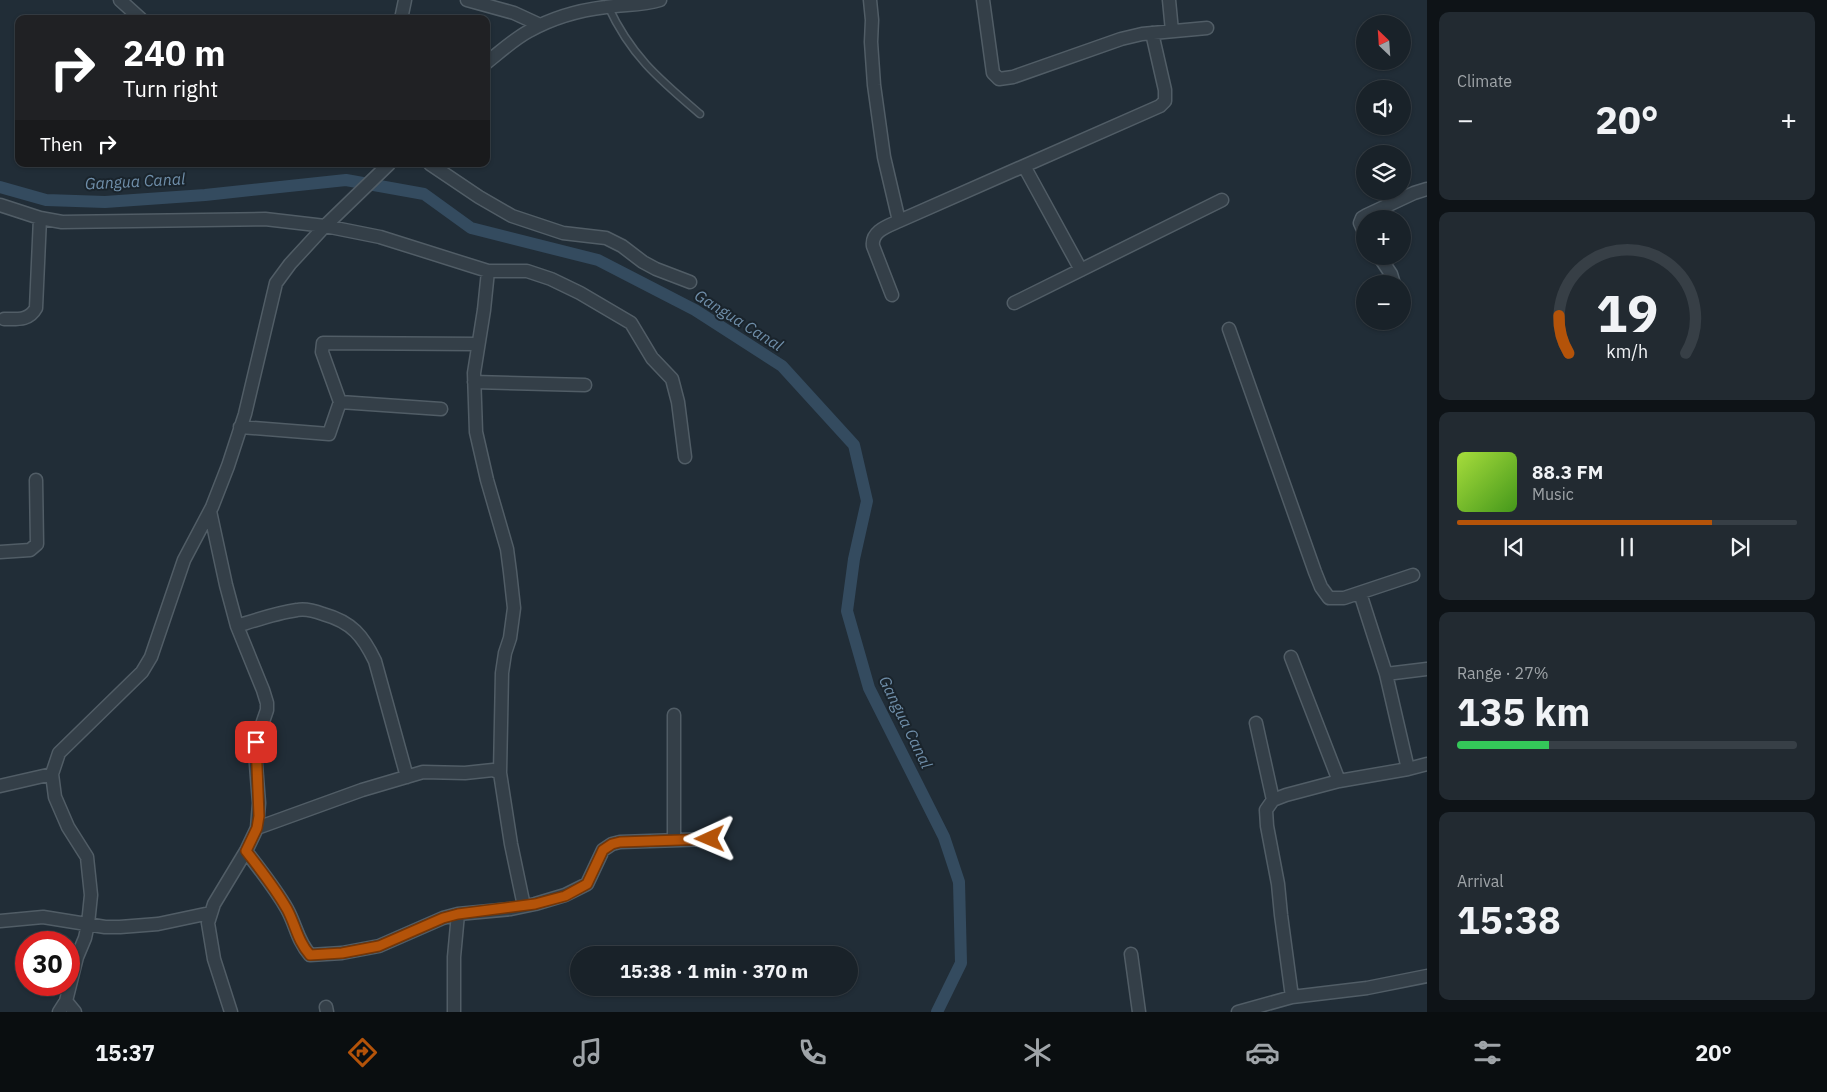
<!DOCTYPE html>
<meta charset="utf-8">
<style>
body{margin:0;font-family:"IBM Plex Sans",sans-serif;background:#222a31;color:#f1f3f6;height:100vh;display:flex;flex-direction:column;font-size:19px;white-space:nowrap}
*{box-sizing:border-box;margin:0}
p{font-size:16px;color:#9fa4a8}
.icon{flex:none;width:28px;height:28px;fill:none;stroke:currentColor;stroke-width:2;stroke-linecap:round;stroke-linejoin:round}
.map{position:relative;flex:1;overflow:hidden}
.sheet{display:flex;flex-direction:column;gap:12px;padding:12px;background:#0e1317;width:400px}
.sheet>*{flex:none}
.top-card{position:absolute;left:15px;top:15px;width:475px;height:152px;border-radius:10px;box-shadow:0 1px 4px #0004,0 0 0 1px #373f46;background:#202124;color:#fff;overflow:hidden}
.needle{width:32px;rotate:335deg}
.controls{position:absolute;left:1356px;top:15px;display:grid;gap:10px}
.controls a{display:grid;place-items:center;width:55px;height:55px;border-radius:50%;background:#192229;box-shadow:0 1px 4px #0004,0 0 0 1px #373f46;font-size:25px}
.speed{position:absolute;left:15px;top:931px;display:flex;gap:10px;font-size:25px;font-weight:700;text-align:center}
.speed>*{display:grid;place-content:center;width:65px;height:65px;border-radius:50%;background:#192229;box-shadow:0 1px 4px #0004,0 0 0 1px #373f46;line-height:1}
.speed .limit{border:8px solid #d22;background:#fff;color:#111}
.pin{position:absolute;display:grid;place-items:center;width:42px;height:42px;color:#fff;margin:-21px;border-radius:10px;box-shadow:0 2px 8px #0006}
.me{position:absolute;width:55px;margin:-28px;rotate:269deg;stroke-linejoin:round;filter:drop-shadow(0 0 4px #0008)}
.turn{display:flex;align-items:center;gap:18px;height:105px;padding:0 25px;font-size:22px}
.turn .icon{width:65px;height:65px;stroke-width:2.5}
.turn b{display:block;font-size:35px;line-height:42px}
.then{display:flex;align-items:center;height:48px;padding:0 25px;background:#0003;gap:10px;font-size:19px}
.big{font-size:38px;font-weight:700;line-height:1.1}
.sheet .tile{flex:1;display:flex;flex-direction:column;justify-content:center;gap:8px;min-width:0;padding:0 18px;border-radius:10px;background:#222a31}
.sheet .dial{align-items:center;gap:0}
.dial svg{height:130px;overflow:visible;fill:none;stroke:#373f46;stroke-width:7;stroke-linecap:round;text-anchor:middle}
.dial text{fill:#f1f3f6;stroke:none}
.song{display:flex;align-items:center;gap:15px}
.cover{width:60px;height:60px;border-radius:8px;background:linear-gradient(135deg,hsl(80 70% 55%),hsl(100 70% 35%))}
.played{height:5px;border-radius:2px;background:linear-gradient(90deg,#b45309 75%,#373f46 75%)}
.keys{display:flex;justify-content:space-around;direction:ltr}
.heat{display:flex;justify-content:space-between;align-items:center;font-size:28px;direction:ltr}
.charge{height:8px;border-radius:4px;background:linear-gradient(90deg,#34c759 27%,#373f46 0)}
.trip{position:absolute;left:570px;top:946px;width:288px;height:50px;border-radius:25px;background:#192229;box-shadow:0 1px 4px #0004,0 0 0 1px #373f46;font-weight:700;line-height:50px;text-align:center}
.tabs{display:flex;height:80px;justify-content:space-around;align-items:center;background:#0a0e10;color:#9fa4a8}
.tabs .icon{width:35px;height:35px}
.tabs .current{color:#b45309}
.tabs b{font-size:22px;color:#f1f3f6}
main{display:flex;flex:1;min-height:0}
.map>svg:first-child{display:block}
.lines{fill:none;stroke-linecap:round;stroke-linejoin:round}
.canal{stroke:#344b5f;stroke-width:12}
.lane-casing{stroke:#515d66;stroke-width:9}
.street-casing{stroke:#515d66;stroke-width:15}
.lane{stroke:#343f48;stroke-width:6}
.street{stroke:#343f48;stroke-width:12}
.route-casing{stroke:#753606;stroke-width:12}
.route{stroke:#b45309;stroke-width:9}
.labels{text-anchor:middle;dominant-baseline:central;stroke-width:4;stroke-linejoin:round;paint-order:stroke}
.water-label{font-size:16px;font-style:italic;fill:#6f8ea9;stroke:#1a242c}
</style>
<main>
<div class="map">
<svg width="1427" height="1012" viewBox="0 0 1427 1012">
<rect width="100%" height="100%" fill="#212d37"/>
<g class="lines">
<path class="canal" d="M0,187L46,200L105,202L205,195L346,180L424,194L471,228L598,260L695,310L782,366L854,445L867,501L854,559L847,611L869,688L944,837L959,882L961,963L937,1012"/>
<defs>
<path id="lane" d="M608,6C631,56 659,79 700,114"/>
<path id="street" d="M120,0L141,19
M467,0L514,13L540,25
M870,0L872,20L871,42L874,85L884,157L899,221
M983,0L993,73L999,79L1013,77L1121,39L1142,34L1207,28
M1169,0L1172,31
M401,19L405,0
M486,63C500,52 514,39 529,31C552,18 581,10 606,7C624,4 642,6 660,0
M430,164L479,197L512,216L563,233L606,238L622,246L643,262L656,269L690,282
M1024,166L1081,270
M0,205L40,218L62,222L265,219L325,226L380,237L488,271H527L551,279L580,293L631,323L652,358L672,379L678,402L685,457
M1365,234L1360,223L1362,218L1367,215L1414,193L1427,189
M1379,256L1391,274L1394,284
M488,271L484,310L474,373L476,432L487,480L507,549L510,572L514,608L510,638L505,653L502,673L500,773L511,844L524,906
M892,295L873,246C871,231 888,226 899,221L1160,106L1165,101V90L1152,33
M1014,303L1222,200
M4,319C17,319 29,321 36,308L40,218
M1229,329L1315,572L1321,587L1329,598H1344L1413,575
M474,382L585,385
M340,402L441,409
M240,427L329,434L340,402L322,352L323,343L478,344
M210,511L226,585L237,626L263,690L267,703V710L256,742L255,752L259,803L257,828L246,851L214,904L208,923L214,959L231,1012
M0,552L30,550L37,544L36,480
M1360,593L1386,674
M237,626C256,620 276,613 297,610C306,608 315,611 323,614C352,622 363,636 375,661L407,777
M1291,657L1339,781
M674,715V840
M1256,723L1273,800
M1408,769L1427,764
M0,786L52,774
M257,828L362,790L423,772L465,773L493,770L500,773
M246,851C260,870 275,888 287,909C296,925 297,940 310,955L342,953L379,946L443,918L458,914L511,909L535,904L565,895L587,884L603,850L612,844L620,842L710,839
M0,921L43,917L105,927H120L158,924L210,913
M1131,954L1139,1012
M1292,997L1281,915L1278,884L1267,826L1266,810L1273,800L1286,795L1339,781L1408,769L1386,674L1427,669
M66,1001L75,1012
M326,1007L327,1012
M59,1012L66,1001L77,957L85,938L88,924L91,895L87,857L68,827L55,797L52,774L59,753L142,672L151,657L184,560L212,507L228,466L245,414L276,283L290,264L325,226L389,164
M454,1012V957L458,914
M1238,1012L1292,997L1367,988L1427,976"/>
</defs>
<use href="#lane" class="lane-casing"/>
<use href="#street" class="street-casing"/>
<use href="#lane" class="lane"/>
<use href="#street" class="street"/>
</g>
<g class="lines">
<defs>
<path id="route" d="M256,742L259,816L257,828L246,851C261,870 275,888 287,909C296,926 297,940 310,955L342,953L379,946L443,918L458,914L535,904L565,896L587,884L603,850L612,844L620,842L710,839"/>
</defs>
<use href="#route" class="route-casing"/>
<use href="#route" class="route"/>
</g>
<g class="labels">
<g class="water-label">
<text transform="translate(135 181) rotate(-3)">Gangua Canal</text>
<text transform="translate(739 320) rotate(32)">Gangua Canal</text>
<text transform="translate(906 722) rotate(64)">Gangua Canal</text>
</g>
</g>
</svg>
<div class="controls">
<a><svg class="needle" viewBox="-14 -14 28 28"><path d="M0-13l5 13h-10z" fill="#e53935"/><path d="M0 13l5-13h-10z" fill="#9fa4a8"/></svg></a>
<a><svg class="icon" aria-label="sound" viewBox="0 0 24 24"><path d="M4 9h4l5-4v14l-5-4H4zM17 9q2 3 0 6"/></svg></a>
<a><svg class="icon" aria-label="layers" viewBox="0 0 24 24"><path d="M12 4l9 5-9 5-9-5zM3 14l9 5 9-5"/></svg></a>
<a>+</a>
<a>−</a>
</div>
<div class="speed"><div class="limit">30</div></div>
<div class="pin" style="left:256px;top:742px;background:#d93025"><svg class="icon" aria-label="arrive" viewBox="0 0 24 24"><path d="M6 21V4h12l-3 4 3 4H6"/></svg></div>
<svg class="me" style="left:710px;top:839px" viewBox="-20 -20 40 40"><path d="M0-17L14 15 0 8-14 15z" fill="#b45309" stroke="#fff" stroke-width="4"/></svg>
<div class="trip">15:38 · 1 min · 370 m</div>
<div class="top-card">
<div class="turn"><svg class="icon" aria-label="right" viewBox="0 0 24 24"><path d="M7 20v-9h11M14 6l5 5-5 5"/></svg><div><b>240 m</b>Turn right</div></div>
<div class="then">Then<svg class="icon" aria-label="right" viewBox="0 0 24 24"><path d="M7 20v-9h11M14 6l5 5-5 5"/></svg></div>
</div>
</div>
<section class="sheet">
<div class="tile"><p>Climate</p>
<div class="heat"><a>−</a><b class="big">20°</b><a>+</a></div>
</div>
<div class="tile dial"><svg viewBox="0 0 100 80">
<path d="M14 69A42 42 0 1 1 86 69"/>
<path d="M14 69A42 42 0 0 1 8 46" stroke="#b45309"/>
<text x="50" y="56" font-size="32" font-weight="700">19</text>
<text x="50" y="72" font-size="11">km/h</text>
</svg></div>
<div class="tile">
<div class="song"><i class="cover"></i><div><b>88.3 FM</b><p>Music</p></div></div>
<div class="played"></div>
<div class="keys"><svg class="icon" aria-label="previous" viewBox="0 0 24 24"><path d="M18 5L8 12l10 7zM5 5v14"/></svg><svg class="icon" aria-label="pause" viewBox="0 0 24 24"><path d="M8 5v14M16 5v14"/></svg><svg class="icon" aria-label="next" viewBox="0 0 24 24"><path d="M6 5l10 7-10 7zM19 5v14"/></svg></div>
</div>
<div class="tile"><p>Range · 27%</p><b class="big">135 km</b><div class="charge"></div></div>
<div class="tile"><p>Arrival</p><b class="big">15:38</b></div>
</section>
</main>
<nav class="tabs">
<b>15:37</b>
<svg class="icon current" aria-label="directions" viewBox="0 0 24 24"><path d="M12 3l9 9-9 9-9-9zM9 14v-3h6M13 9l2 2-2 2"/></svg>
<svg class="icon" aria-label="music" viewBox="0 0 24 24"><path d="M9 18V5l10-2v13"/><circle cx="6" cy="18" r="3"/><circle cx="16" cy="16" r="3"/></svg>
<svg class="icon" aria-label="phone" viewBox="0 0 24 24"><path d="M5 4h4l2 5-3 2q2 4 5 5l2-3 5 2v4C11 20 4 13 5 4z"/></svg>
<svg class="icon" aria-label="climate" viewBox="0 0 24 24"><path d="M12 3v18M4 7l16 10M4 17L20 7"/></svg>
<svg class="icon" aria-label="car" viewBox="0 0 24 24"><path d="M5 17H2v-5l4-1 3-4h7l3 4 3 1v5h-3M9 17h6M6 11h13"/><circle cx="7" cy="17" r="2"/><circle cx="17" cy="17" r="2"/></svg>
<svg class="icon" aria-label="filters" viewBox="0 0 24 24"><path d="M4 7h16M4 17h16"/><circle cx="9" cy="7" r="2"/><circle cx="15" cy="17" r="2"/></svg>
<b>20°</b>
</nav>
